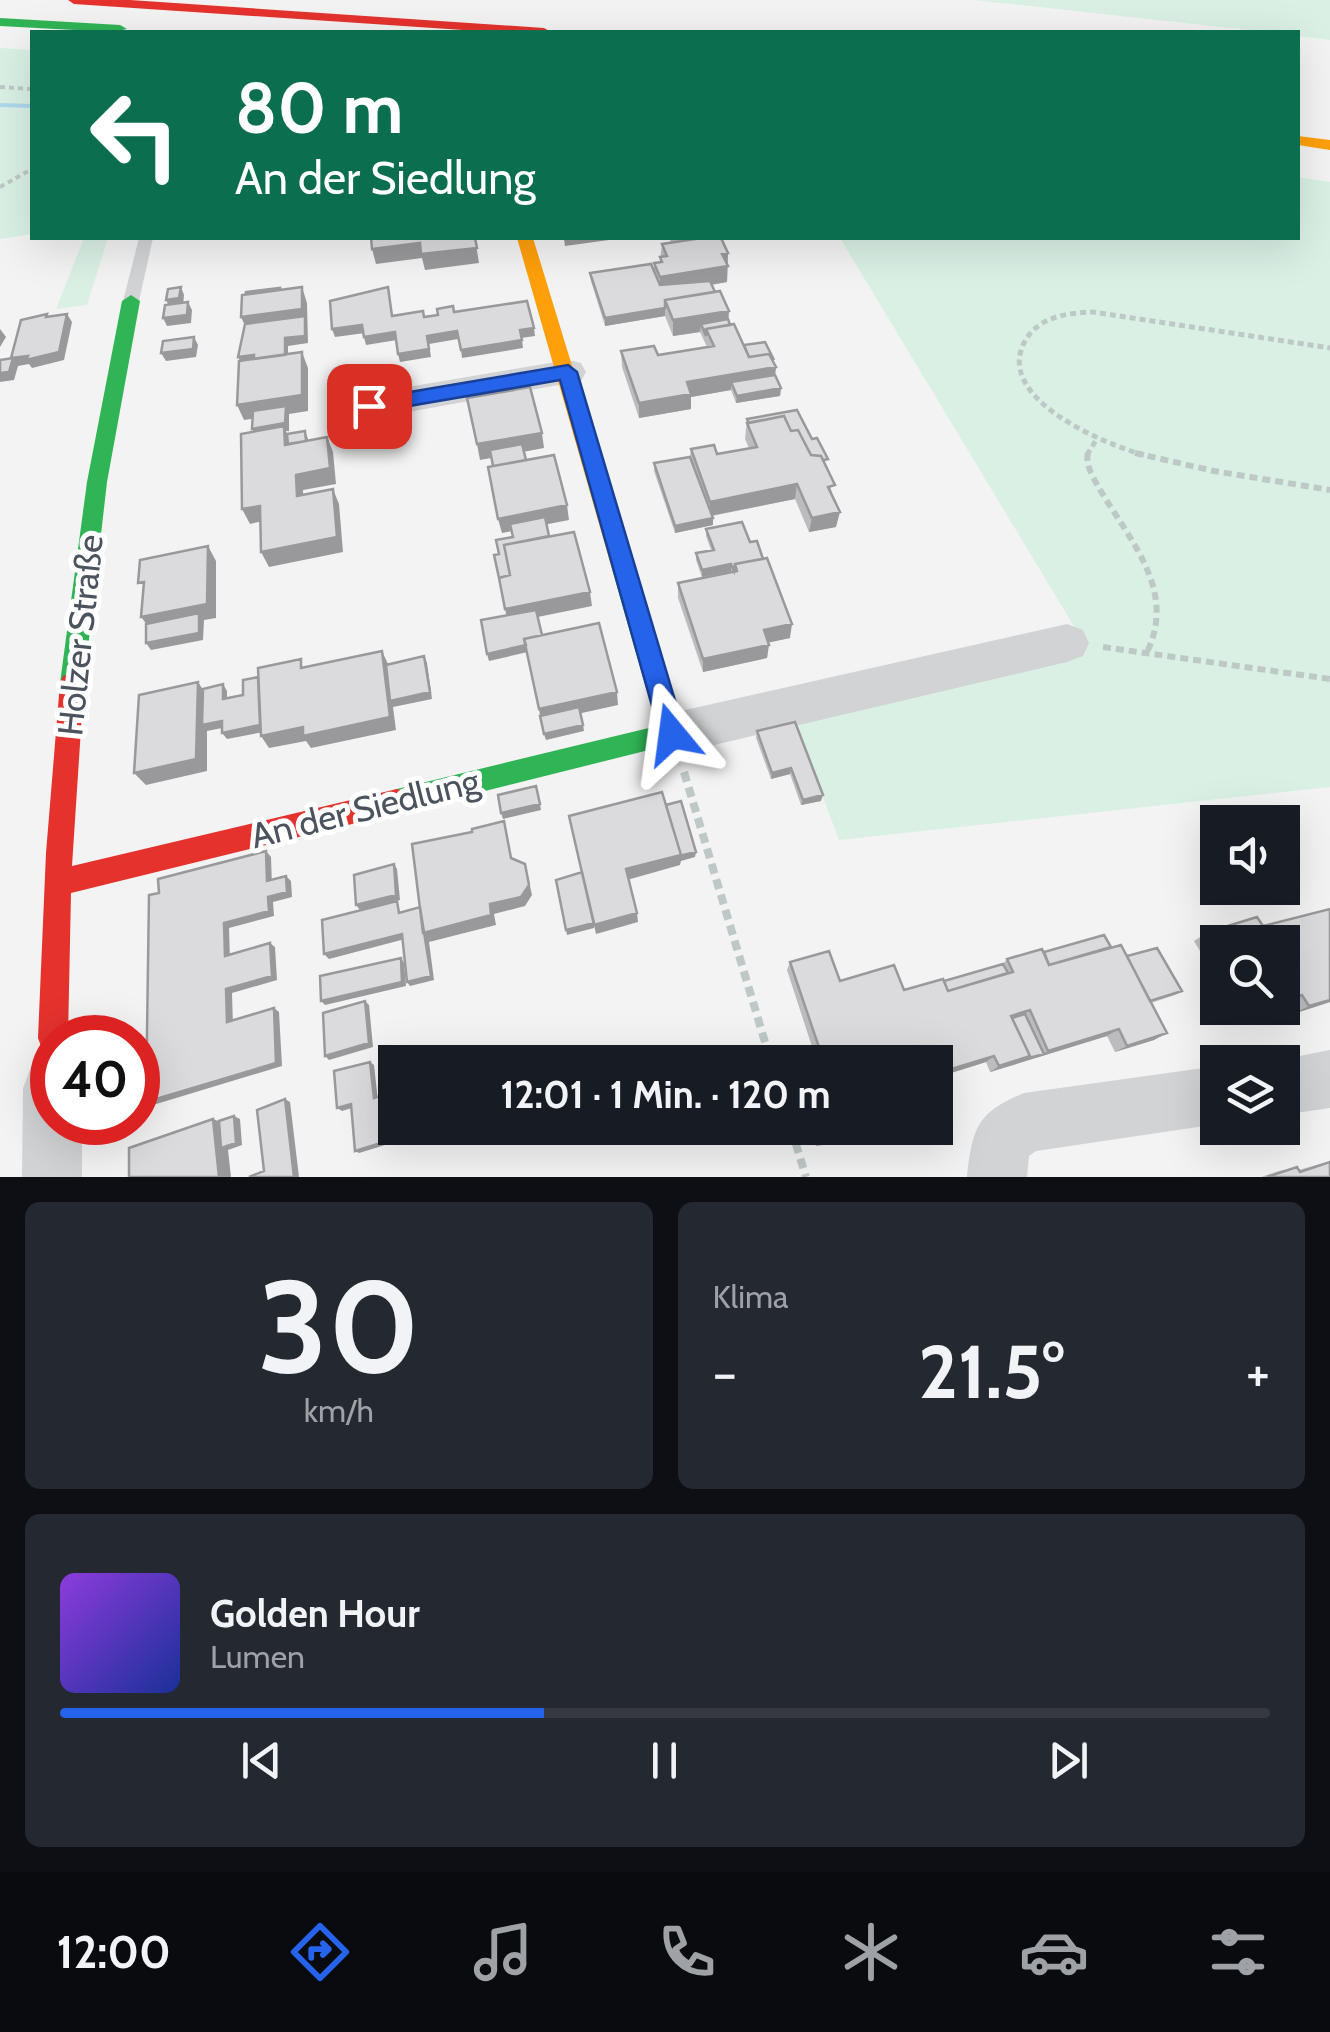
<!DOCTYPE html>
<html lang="de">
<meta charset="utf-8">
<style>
body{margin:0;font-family:Cabin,sans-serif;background:#242831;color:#f1f3f6;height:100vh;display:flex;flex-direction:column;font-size:38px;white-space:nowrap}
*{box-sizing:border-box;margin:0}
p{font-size:32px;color:#9ea1a6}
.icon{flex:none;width:55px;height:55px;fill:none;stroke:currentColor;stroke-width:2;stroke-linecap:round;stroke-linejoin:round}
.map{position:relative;height:1177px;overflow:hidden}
.details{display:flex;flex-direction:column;gap:25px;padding:25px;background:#0d0f14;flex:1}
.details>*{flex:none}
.guide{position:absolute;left:30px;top:30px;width:1270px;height:210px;border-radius:0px;box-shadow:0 10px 40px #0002;background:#0b6e4f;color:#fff;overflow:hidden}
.fabs{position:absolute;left:1200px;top:805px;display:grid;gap:20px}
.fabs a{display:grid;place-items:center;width:100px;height:100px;border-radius:0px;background:#171b24;box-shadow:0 10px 40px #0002;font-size:50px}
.speed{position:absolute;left:30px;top:1015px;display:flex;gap:20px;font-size:50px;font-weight:700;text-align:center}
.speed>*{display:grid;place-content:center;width:130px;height:130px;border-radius:50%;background:#171b24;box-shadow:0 10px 40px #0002;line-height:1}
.speed .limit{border:15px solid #d22;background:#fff;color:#111}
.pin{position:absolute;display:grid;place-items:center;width:85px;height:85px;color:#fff;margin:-42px;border-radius:20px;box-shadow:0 5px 15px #0006}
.me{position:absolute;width:110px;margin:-55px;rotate:344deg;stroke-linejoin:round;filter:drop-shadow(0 0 8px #0008)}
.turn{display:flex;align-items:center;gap:35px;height:210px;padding:0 40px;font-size:45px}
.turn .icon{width:130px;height:130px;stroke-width:2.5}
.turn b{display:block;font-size:70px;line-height:85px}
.big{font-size:75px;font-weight:800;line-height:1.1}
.details .tile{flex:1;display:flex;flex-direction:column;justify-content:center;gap:15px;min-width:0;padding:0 35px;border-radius:15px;background:#242831}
.details .dial{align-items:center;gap:0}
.dial b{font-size:130px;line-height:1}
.song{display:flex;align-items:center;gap:30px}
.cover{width:120px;height:120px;border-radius:15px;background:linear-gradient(135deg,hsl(270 70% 55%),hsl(230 70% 35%))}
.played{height:10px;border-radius:5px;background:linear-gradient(90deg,#2563eb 40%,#363941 40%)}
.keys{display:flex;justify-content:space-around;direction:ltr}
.heat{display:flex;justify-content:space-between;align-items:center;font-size:55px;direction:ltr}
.details .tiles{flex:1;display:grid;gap:25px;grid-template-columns:1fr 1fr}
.tile:last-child{grid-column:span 2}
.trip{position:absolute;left:378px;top:1045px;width:575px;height:100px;border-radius:0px;background:#171b24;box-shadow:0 10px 40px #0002;font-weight:800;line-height:100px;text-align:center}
.menu{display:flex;height:160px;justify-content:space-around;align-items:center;background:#090b0e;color:#9ea1a6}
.menu .icon{width:70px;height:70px}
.menu .current{color:#2563eb}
.menu b{font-size:45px;color:#f1f3f6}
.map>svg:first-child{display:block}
.green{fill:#daf0e5}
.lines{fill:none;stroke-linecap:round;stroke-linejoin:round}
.stream{fill:#b1d7eb;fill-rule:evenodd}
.path-far3{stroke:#bec8c7;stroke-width:4;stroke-dasharray:5 4;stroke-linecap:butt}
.path-far2{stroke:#bec8c7;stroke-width:5;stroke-dasharray:6 4;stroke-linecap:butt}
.path-far1{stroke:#bec8c7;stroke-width:6;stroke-dasharray:8 5;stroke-linecap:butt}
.path{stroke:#bec8c7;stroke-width:8;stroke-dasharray:10 6;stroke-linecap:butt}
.lane{fill:#d2d3d5;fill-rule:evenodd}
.street{fill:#d2d3d5;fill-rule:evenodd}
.fast{fill:#30b455;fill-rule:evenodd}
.slow{fill:#ff9f0a;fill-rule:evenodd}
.jam{fill:#e5322d;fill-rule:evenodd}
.wall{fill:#bcbcbe}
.shaded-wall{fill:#99999b}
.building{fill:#dbdbdd;stroke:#99999b;stroke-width:2.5}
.route{fill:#2563eb;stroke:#184099;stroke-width:2.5}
.labels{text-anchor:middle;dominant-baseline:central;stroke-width:10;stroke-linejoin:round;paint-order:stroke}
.street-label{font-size:35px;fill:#4b535f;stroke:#fff}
</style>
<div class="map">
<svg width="1330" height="1177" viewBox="0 0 1330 1177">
<rect width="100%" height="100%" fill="#f3f3f3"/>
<path class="green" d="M974,0H1330V40L1298,36V32H1267Z
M0,48L32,50V234L0,239Z
M1298,177L1330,182V787L839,840L795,722L1075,628L840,238H1298Z
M84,238H108L87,305L56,309Z"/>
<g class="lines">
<path class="stream" d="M0,103L32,104V108L0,107Z"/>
<path class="path-far3" d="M0,87L32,89
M0,187L32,169"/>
<path class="path-far2" d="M1087,455L1096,440
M1144,455C1104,444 993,398 1025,341C1039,316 1068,313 1093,312L1330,348"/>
<path class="path-far1" d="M1088,453C1085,465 1093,477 1099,488C1130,541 1177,590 1147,652
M1135,453L1214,471L1330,490
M1103,647L1330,679"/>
<path class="path" d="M684,772L771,1062
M791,1128L806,1177"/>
<path class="lane" d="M139,238H153L139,301L131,306L123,301Z"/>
<path class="street" d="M568,360L581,363L586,372L581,381L369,419L356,415L328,377L333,368C357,362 364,375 378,392Z
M1067,624L1083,630L1089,643L1083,656L1067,662L672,755L655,749L648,734L655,719L672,713Z
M1330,1050V1108L1282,1115V1062H1269Z
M52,1059V1122H82V1177H22L23,1088L31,1067Z
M1218,1066V1124L1036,1151L1029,1156L1027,1177H967C973,1128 976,1113 1024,1093Z"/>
<path class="fast" d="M0,18L120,25L127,29L112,32L0,26Z
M131,295L140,301L107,482L84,683L81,690L72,693L63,690L60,683L87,482L122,301Z
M623,560L631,563L634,569L684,734L681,742L397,813L388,810L384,801L388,792L397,789L657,726L612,569L615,563Z"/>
<path class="slow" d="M1298,136L1330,140V150L1298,145Z
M517,238H533L634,569L631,575H615L612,569Z"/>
<path class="jam" d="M68,0H130L544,28L551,32H493L74,4Z
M72,673L81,676L84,683L72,866L397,789L406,792L410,801L406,810L397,813L71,893L68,1038H52V1053L42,1049L38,1038L46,853L60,683L63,676Z"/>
</g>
<path class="wall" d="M669,238H721L728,253L727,282L712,285L729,321L744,345L773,363L776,367L775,375L781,388L780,396L736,403L731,390L691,397V409L639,418L622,367L621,351L658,355L707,347L700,332L673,336L665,316L605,326L591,281L590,273L654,271V263L660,262L662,244L671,242Z
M747,419L826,466L833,498L836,527L809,532L795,499L712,516L713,525L675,533L654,471V463L690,457L691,449L717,454L749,448L745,439Z
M706,529L790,638L769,642L767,658L703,672L678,598V583L731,572L702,577L696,560V553L711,550L706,536Z
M757,731L821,801L801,805L790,774L771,779L756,738Z
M1263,926L1330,1002L1293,1014L1286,1002L1218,942V981L1194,941L1208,932Z
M1111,947L1182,991L1175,995L1151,1003L1167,1033L1154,1040L1115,1052L1107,1036L990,1072L986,1062L935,1078V1062H817L787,970L790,962L840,981L904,990L944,981L1003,964L1007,959L1044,952Z
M1232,1008H1270L1238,1018Z
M810,1128H876L878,1136L875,1138L816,1146Z
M1330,1161V1177H1261L1279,1171L1297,1167L1299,1170Z"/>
<path class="shaded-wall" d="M475,238L479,263L425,270L422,258L376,264L372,249Z
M571,238H609V240L565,246L564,239Z
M728,253L727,282L660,293V277Z
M181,287L184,295L183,306L170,308L166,300Z
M302,287L307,303L308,343L288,346V371L257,375L285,338L248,332L241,317Z
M188,302L192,310L191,323L167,326L163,318Z
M665,308V316L605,326V318Z
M729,311L728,327L701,324L700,332L673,336V320Z
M67,314L72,322L64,360L32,368L29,364L18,366L14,380L0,382V373L11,358Z
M362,325L365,333L335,337L332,329Z
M534,328L535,336L521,338L520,330Z
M0,329L6,337L0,347Z
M457,331L458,339L429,344L431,357L400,362L398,354L427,336Z
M395,332L397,340L366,345L364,337Z
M194,337L198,345L196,357L166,361L161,353Z
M522,340L523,348L462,358L461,350Z
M302,352L308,368V411L289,414V431H286L291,442L305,431L308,439L310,457L256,436L252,429L286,414L244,420L237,405Z
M254,355L257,363L242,365L238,357Z
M774,360L773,368L776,367L774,383L731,382V390L691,397V409L639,418V403L687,382Z
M781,388L780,396L736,403L737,396Z
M390,405L395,434L363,440L360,432Z
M542,433L544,448L480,460L477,444Z
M327,437L333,452L336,484L303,490L304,511L297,496L296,475Z
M797,484L795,499L709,516L710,502Z
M333,489L339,504L343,552L269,567L261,552Z
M567,505L569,520L502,533L498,519Z
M260,506L267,520L250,524L242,509Z
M840,512L836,527L809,532L812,518Z
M713,518V525L675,533V526Z
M208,546L216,561V618L204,620L203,640L151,650L146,643L152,631L141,617Z
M731,564V571L702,577V570Z
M590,592L592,606L508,623L505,609Z
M792,624L790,638L762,644L764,630Z
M543,641L545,648L489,661L487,654Z
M769,645L767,658L703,672V659Z
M382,651L388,664L424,656L427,663L432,699L393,707L396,730L311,748L306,741L269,748L261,736Z
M198,682L227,727L207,731V771L146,785L134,773Z
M223,684L227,691V706L223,699Z
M617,692L618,705L541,722L539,709Z
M264,725L269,731L227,739L222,733Z
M583,725L584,731L546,740L544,734Z
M791,768L790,774L771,779L772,773Z
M823,795L821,801L801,805L803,800Z
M540,804L541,810L503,819L501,813Z
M266,851L271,857L272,886L267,881Z
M696,852L695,857L681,861L680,865L627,880L626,869Z
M394,864L397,869L400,900L360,910L356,905Z
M525,864L532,895L525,906L494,914L496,925L429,942L434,980L410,986L407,982L423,933L490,904Z
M286,876L291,881L292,897L273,902L274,916L229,928L230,960L225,956L224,923L268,897Z
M637,913L638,922L596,934L594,925Z
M594,923V928L567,935L566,930Z
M402,934L405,939L329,959L324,954Z
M270,943L275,947L277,980L232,993L233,1026L227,1022L226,989Z
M401,958L404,963L406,986L325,1005L321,1001Z
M1330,1000V1002L1293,1014L1309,1006Z
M365,1001L369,1005L373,1047L329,1060L325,1056Z
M274,1008L279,1012L282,1066L153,1105L146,1102Z
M1263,1008H1270L1238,1018L1253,1010Z
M1119,1029L1107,1036L990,1072L999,1066L1030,1056L1043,1054L1048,1051Z
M1167,1033L1154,1040L1115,1052L1127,1046Z
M994,1056L986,1062L935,1078V1074Z
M370,1062L374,1065L378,1101L374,1098Z
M389,1093L393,1096L395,1128H396L398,1141L359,1153L355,1151Z
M285,1099L290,1102L299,1177H294Z
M351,1104L355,1107L342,1111L337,1108Z
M234,1116L240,1119L242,1145L228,1150L231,1177H219L213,1119L226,1124Z"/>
<path class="building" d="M371,238H475L477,248L421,254L420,243L372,249Z
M702,238H721L728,253L722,254L728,266L660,277L654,263L662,262L660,257L667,256L662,244Z
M651,264L660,285L710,281L715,292L665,300V308L605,318L590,273Z
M181,287L179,298L166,300L168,289Z
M302,287V309L241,317L242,295Z
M388,287L392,316L423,311L424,317L438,315L437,309L453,306L454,312L527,301L534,328L520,330L522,340L461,350L457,331L427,336L429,349L398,354L395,332L364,337L362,325L332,329L330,301Z
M280,288V290L246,294V292Z
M720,291L729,311L673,320L665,300Z
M188,302L187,315L163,318L165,305Z
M47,314L46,317L67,314L59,352L26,360L28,356L11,358L21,320Z
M305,316V336L285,338V355L254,359V355L238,357L245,324Z
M728,319L730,325L706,329V336L701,324Z
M734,324L749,357L769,354L776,367L687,382L691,394L639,403L621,351L654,346L658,355L714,346L706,329Z
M194,337L193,349L161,353L163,341Z
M765,342L774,360L769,354L749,357L744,345Z
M302,352V395L237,405L239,361Z
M13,358L9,372L0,373V360Z
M775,375L781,388L737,396L731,382Z
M530,387L542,433L477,444L467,398Z
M513,388L514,390L467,398V396Z
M390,405L393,427L360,432L358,411Z
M286,406L285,423L252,429L253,411Z
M797,410L812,439L817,438L828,459L823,460L821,456L811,455L798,430L791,431L784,416L749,423L747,419Z
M784,416L791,431L798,430L811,455L821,456L835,485L828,487L840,512L812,518L797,484L710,502L691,449L714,445L717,454L757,447L747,423Z
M284,426L285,445L327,437L330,468L296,475L297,496L333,489L337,537L261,552L260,506L242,509L241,434Z
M305,431L306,441L288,444L287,434Z
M522,444L526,460L493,466L490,450Z
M554,455L567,505L498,519L488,467Z
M690,457L713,518L675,526L654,463Z
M545,517L549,536L504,545L510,575L499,578L494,555L499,554L496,540L513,537L510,524Z
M742,522L750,542L757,541L763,559L735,564L734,571L731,564L702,570L696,553L714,550L706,529Z
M574,532L590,592L505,609L499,578L510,575L504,545Z
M208,546L207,604L141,617L144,582L138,583L140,560Z
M767,558L792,624L764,630L769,645L703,659L678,583L737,571L735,564Z
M536,610L542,635L524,639L526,645L487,654L481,620Z
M199,613V633L146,643V624Z
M599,623L617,692L539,709L524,639Z
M382,651L390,717L303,736V727L261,736L258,668L301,659V668Z
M424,656L430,692L390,701L386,665Z
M258,677L260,725L222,733V721L202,725L203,689L223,684V699L243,695V680Z
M198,682L196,759L134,773L139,695Z
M579,707L583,725L544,734L540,716Z
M795,722L823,795L803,800L791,768L772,773L757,731Z
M536,786L540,804L501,813L498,795Z
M662,792L681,855L626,869L637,913L594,925L569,816Z
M681,801L696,852L679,856L681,855L666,805Z
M504,821L511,858L525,864L529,885L521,897L490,904L491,915L423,933L412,844L472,832V829Z
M266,851L267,881L286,876L287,892L268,897L269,911L224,923L225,956L270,943L272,976L226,989L227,1022L274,1008L276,1063L146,1102L149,895L159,893L158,879Z
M394,864L396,895L356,905L354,875Z
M582,872L594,923L566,930L556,880Z
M397,901L399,913L420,907L431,976L407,982L402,934L324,954L322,920Z
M1330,909V1000L1309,1006L1302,995L1282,1001V942H1218V949L1208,932L1257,917L1263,926Z
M1104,935L1111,947L1049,965L1044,952Z
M1121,945L1167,1033L1127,1046L1119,1029L1048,1051L1030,1010L1011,1016L1030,1056L999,1066L994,1056L935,1074V1062H824L790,962L829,951L840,981L894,965L904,990L943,979L948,991L1013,972L1007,959L1042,949L1049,965Z
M1157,948L1182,991L1150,1001L1127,956Z
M401,958L402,982L321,1001L320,976Z
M1003,964L1008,973L948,991L944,981Z
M365,1001L369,1043L325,1056L323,1013Z
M1025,1014L1044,1054L1025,1059L1030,1056L1012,1018Z
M370,1062L374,1098L389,1093L394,1139L355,1151L351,1104L337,1108L334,1071Z
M285,1099L294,1177H249L264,1171L257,1110Z
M234,1116L236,1143L221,1148L219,1121Z
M213,1119L219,1177H129V1148Z
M813,1128H876L878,1136L818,1144Z
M1330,1162V1177H1267L1297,1167L1300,1172Z"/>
<path class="route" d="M568,365L577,372L685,734L681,741L672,745L664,741L660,734L560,380L369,413L359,406L369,399Z"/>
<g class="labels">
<g class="street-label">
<text transform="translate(80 635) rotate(-84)">Holzer Straße</text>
<text transform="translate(365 808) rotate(-14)">An der Siedlung</text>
</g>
</g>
</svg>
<div class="fabs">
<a><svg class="icon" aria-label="sound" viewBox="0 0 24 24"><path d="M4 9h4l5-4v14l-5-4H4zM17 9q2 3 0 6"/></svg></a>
<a><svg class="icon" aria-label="search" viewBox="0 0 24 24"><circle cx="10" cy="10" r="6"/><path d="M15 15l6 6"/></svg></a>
<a><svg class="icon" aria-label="layers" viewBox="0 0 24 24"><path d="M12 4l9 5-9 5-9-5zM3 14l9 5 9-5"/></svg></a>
</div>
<div class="speed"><div class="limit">40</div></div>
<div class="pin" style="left:369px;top:406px;background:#d93025"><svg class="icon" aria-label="arrive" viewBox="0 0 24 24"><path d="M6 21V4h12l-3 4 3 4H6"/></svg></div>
<svg class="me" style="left:672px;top:734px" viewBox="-20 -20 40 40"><path d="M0-17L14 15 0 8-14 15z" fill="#2563eb" stroke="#fff" stroke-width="4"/></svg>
<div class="trip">12:01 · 1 Min. · 120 m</div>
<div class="guide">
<div class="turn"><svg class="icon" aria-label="left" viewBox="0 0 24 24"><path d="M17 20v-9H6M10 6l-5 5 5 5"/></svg><div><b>80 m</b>An der Siedlung</div></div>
</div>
</div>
<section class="details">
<div class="tiles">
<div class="tile dial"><b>30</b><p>km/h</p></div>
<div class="tile"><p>Klima</p>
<div class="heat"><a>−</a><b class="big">21.5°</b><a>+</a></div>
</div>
<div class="tile">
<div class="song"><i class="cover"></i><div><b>Golden Hour</b><p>Lumen</p></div></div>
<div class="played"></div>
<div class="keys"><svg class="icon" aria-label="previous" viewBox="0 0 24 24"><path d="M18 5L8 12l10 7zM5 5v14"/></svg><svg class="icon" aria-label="pause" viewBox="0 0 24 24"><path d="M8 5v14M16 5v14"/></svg><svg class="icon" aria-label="next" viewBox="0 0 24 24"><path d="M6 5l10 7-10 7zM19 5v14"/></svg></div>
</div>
</div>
</section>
<nav class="menu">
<b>12:00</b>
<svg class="icon current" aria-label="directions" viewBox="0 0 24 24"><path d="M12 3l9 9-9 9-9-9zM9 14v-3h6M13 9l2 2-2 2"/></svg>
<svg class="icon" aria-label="music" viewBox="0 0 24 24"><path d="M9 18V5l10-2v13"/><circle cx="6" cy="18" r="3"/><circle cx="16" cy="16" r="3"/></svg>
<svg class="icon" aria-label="phone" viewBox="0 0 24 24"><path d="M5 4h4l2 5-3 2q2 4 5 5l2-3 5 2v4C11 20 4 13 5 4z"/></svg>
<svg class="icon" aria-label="climate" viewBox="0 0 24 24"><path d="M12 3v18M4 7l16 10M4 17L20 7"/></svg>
<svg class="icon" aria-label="car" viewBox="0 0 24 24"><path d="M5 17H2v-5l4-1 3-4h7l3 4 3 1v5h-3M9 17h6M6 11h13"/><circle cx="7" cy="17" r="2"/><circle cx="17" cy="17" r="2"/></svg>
<svg class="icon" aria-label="filters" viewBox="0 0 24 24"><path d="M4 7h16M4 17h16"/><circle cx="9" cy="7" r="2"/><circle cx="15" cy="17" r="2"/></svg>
</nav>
